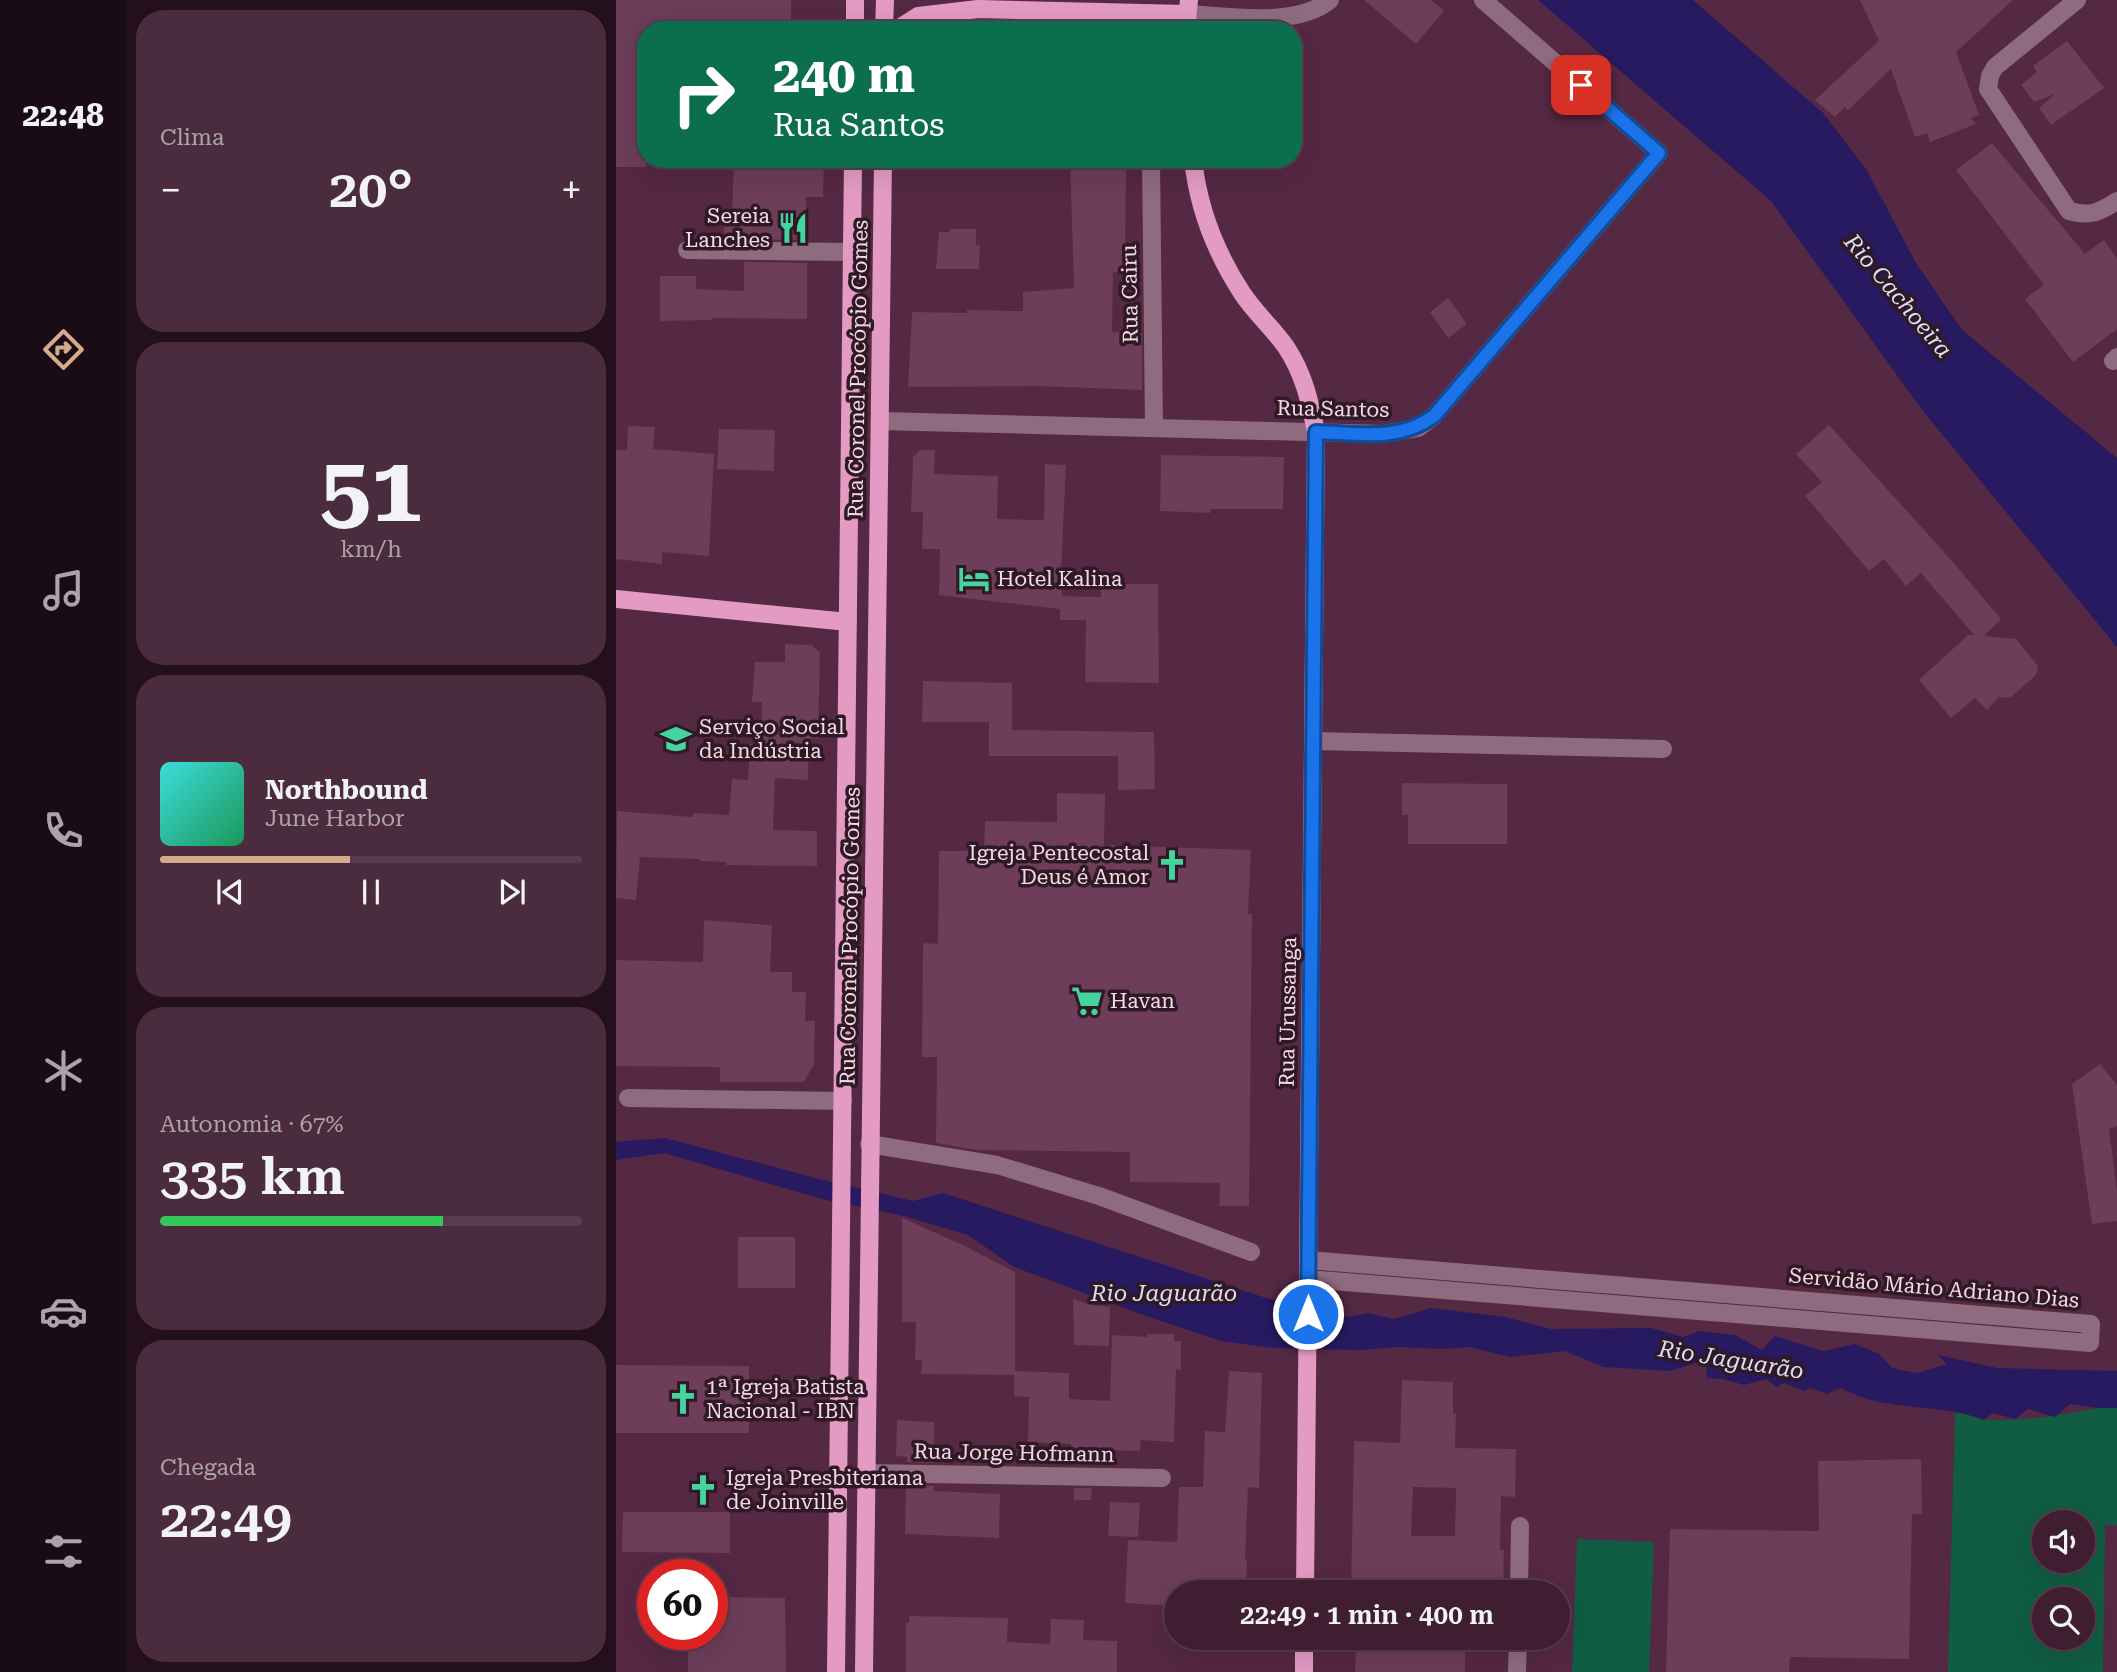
<!DOCTYPE html>
<html lang="pt">
<meta charset="utf-8">
<style>
body{margin:0;font-family:"Roboto Serif",serif;background:#4b2b3e;color:#f1f3f6;height:100vh;display:flex;flex-direction:column;font-size:26px;white-space:nowrap}
*{box-sizing:border-box;margin:0}
p{font-size:23px;color:#aea2ac}
.icon{flex:none;width:38px;height:38px;fill:none;stroke:currentColor;stroke-width:2;stroke-linecap:round;stroke-linejoin:round}
.map{position:relative;flex:1;overflow:hidden}
.drawer{display:flex;flex-direction:column;gap:10px;padding:10px;background:#23101c;width:490px}
.drawer>*{flex:none}
.top-card{position:absolute;left:21px;top:21px;width:665px;height:147px;border-radius:28px;box-shadow:0 7px 28px #0002,0 0 0 2px #593c4d;background:#0b6e4f;color:#fff;overflow:hidden}
.controls{position:absolute;left:1416px;top:1510px;display:grid;gap:14px}
.controls a{display:grid;place-items:center;width:63px;height:63px;border-radius:50%;background:#401e32;box-shadow:0 7px 28px #0002,0 0 0 2px #593c4d;font-size:35px}
.speed{position:absolute;left:21px;top:1559px;display:flex;gap:14px;font-size:35px;font-weight:700;text-align:center}
.speed>*{display:grid;place-content:center;width:91px;height:91px;border-radius:50%;background:#401e32;box-shadow:0 7px 28px #0002,0 0 0 2px #593c4d;line-height:1}
.speed .limit{border:10px solid #d22;background:#fff;color:#111}
.pin{position:absolute;display:grid;place-items:center;width:60px;height:60px;color:#fff;margin:-30px;border-radius:14px;box-shadow:0 4px 10px #0006}
.me{position:absolute;width:77px;margin:-38px;rotate:0deg;stroke-linejoin:round;filter:drop-shadow(0 0 5px #0008)}
.turn{display:flex;align-items:center;gap:24px;height:147px;padding:0 21px;font-size:32px}
.turn .icon{width:91px;height:91px;stroke-width:2.5}
.turn b{display:block;font-size:49px;line-height:60px}
.big{font-size:52px;font-weight:600;line-height:1.1}
.drawer .card{flex:1;display:flex;flex-direction:column;justify-content:center;gap:10px;min-width:0;padding:0 24px;border-radius:28px;background:#4b2b3e}
.drawer .dial{align-items:center;gap:0}
.dial b{font-size:91px;line-height:1}
.song{display:flex;align-items:center;gap:21px}
.cover{width:84px;height:84px;border-radius:10px;background:linear-gradient(135deg,hsl(180 70% 55%),hsl(150 70% 35%))}
.played{height:7px;border-radius:4px;background:linear-gradient(90deg,#d6ab8b 45%,#593c4d 45%)}
.keys{display:flex;justify-content:space-around;direction:ltr}
.heat{display:flex;justify-content:space-between;align-items:center;font-size:38px;direction:ltr}
.charge{height:10px;border-radius:5px;background:linear-gradient(90deg,#34c759 67%,#593c4d 0)}
.trip{position:absolute;left:548px;top:1580px;width:406px;height:70px;border-radius:35px;background:#401e32;box-shadow:0 7px 28px #0002,0 0 0 2px #593c4d;font-weight:600;line-height:70px;text-align:center}
main{display:flex;flex:1;min-height:0}
.tabs{display:flex;flex-direction:column;width:126px;justify-content:space-around;align-items:center;background:#1a0c14;color:#aea2ac}
.tabs .icon{width:49px;height:49px}
.tabs .on{color:#d6ab8b}
.tabs b{font-size:32px;color:#f1f3f6}
.map>svg:first-child{display:block}
.green{fill:#105d43;fill-rule:evenodd}
.water{fill:#271a61}
.building{fill:#6d3d59;fill-rule:evenodd}
.lines{fill:none;stroke-linecap:round;stroke-linejoin:round}
.minor{stroke:#8f6b7f;stroke-width:18}
.major{stroke:#e39bc4;stroke-width:18}
.route-casing{stroke:#114b97;stroke-width:18}
.route{stroke:#1a73e8;stroke-width:12}
.labels{text-anchor:middle;dominant-baseline:central;stroke-width:7;stroke-linejoin:round;paint-order:stroke}
.poi-label{font-size:21px;fill:#f6d9e8;stroke:#2e1925;text-anchor:start}
.street-label{font-size:21px;fill:#f6d9e8;stroke:#2e1925}
.water-label{font-size:23px;font-style:italic;fill:#dddef4;stroke:#2e1925}
</style>
<main>
<nav class="tabs">
<b>22:48</b>
<svg class="icon on" aria-label="directions" viewBox="0 0 24 24"><path d="M12 3l9 9-9 9-9-9zM9 14v-3h6M13 9l2 2-2 2"/></svg>
<svg class="icon" aria-label="music" viewBox="0 0 24 24"><path d="M9 18V5l10-2v13"/><circle cx="6" cy="18" r="3"/><circle cx="16" cy="16" r="3"/></svg>
<svg class="icon" aria-label="phone" viewBox="0 0 24 24"><path d="M5 4h4l2 5-3 2q2 4 5 5l2-3 5 2v4C11 20 4 13 5 4z"/></svg>
<svg class="icon" aria-label="climate" viewBox="0 0 24 24"><path d="M12 3v18M4 7l16 10M4 17L20 7"/></svg>
<svg class="icon" aria-label="car" viewBox="0 0 24 24"><path d="M5 17H2v-5l4-1 3-4h7l3 4 3 1v5h-3M9 17h6M6 11h13"/><circle cx="7" cy="17" r="2"/><circle cx="17" cy="17" r="2"/></svg>
<svg class="icon" aria-label="filters" viewBox="0 0 24 24"><path d="M4 7h16M4 17h16"/><circle cx="9" cy="7" r="2"/><circle cx="15" cy="17" r="2"/></svg>
</nav>
<section class="drawer">
<div class="card"><p>Clima</p>
<div class="heat"><a>−</a><b class="big">20°</b><a>+</a></div>
</div>
<div class="card dial"><b>51</b><p>km/h</p></div>
<div class="card">
<div class="song"><i class="cover"></i><div><b>Northbound</b><p>June Harbor</p></div></div>
<div class="played"></div>
<div class="keys"><svg class="icon" aria-label="previous" viewBox="0 0 24 24"><path d="M18 5L8 12l10 7zM5 5v14"/></svg><svg class="icon" aria-label="pause" viewBox="0 0 24 24"><path d="M8 5v14M16 5v14"/></svg><svg class="icon" aria-label="next" viewBox="0 0 24 24"><path d="M6 5l10 7-10 7zM19 5v14"/></svg></div>
</div>
<div class="card"><p>Autonomia · 67%</p><b class="big">335 km</b><div class="charge"></div></div>
<div class="card"><p>Chegada</p><b class="big">22:49</b></div>
</section>
<div class="map">
<svg width="1501" height="1672" viewBox="0 0 1501 1672">
<rect width="100%" height="100%" fill="#552843"/>
<path class="green" d="M1482,1408H1501V1525H1489L1487,1672H1332L1339,1413C1351,1412 1360,1419 1371,1420C1409,1421 1446,1415 1482,1408ZM1428,1522H1466V1561H1428ZM1428,1600H1466V1638H1428Z
M961,1539L1038,1542L1033,1672H956Z"/>
<path class="water" d="M922,0H1077L1207,113L1250,169L1300,263L1346,330L1501,458V647L1307,411L1155,201Z
M49,1138L203,1179L297,1201L327,1193L650,1298L734,1317L752,1313L778,1319L815,1308L889,1317L935,1329L1035,1328L1067,1337L1084,1331L1119,1335L1146,1350L1159,1336L1207,1351L1239,1344L1263,1354L1276,1368L1301,1373L1331,1364L1322,1355L1381,1368L1501,1371V1408H1482L1454,1404L1439,1417L1412,1409L1399,1419L1377,1413L1367,1420C1321,1401 1271,1414 1225,1388L1211,1394L1194,1388L1189,1391L1168,1383L1161,1387L1150,1379L1128,1385L1107,1379L1091,1378L1090,1365L1082,1362L1055,1371L987,1367L949,1351L894,1357L853,1347L828,1349L781,1347L744,1350L656,1348L605,1341L536,1318L398,1267L352,1235L288,1216L206,1199L48,1153L0,1160V1142Z"/>
<path class="building" d="M0,0H175V30H30V167H0Z
M748,0H815L828,11L800,44Z
M1244,0H1397L1340,52L1363,115L1355,118L1360,124L1314,142L1311,133L1299,137L1275,69L1232,110L1229,107L1219,117L1199,100L1263,41Z
M1451,41L1488,88L1435,125L1423,108L1439,94L1418,102L1405,85L1421,72L1417,66Z
M1376,143L1469,254L1488,240L1501,259V329L1457,362L1409,299L1428,285L1340,170Z
M118,159H208L207,197H190V240L108,239V216H116Z
M454,159H510L509,272H497L496,332L526,333V390L421,386L292,387L296,312L351,313V310L407,311V292L458,288Z
M334,229H360V245H364L363,269H320L323,232H334Z
M128,262L191,263V319L97,318L96,320L44,321V276H80V289L128,291Z
M832,298L851,324L832,338L814,312Z
M1213,425L1329,553L1385,619L1368,636L1400,639L1422,666L1420,675L1394,698L1383,697L1371,710L1359,698L1335,718L1303,680L1352,635H1358L1305,573L1290,586L1268,559L1253,571L1189,496L1206,482L1180,454Z
M12,426L39,427L37,449L98,454L93,556L46,552V564L0,559V450H11Z
M103,429L159,430L158,471L101,469Z
M304,450H319L318,474L382,476L381,519L428,520L429,464L450,465L445,573L446,596L485,597V584H542L543,683L469,682L470,620H444V609L323,595L324,549H306L307,512H295L297,457Z
M545,455L668,457L667,509H594V513L544,511Z
M169,644L196,645L204,653L202,739L193,738L192,780L159,778L157,830L201,831V866L110,865V862L84,861V859L24,857L20,900L0,898L1,811L77,817V813L113,815L116,779L132,780L134,744H145L146,702H136L139,662H169Z
M307,681L396,683V730L538,732L539,789L502,790V756H373V722H306Z
M786,783L891,784V844H792V815H786Z
M441,793L489,794L488,845L635,850L632,914H636L633,1206H603L604,1183L514,1182V1152L361,1150L320,1143L321,1057H306L307,943L322,944L323,851H368L369,821L441,822Z
M88,920L156,925L154,972H176V992H190L189,1021H199L198,1064L188,1082H104V1068L100,1067L0,1066V960L87,962Z
M1484,1064L1501,1085V1126L1493,1129L1501,1191V1221L1476,1224L1456,1084Z
M286,1218L347,1245L399,1272V1371L453,1373V1399L494,1401L496,1335L531,1337V1334H558V1341H565V1370L560,1369L558,1442L525,1440L524,1451L485,1450V1455H477V1465H459V1454H454L455,1444L412,1442L413,1397L398,1396V1375L305,1374L306,1361L299,1360L300,1322H286Z
M122,1237H179V1288H122Z
M457,1299L476,1305L494,1307L493,1346L458,1345Z
M0,1365L133,1366V1433H0Z
M613,1371L646,1373L643,1488L632,1487L629,1559H631L630,1592H560V1606L509,1603L512,1540L561,1542L563,1487H587L589,1431L609,1432Z
M786,1380L837,1382V1414H840L839,1448L900,1449L899,1497L885,1496L884,1550H888L887,1587L834,1585V1592H735L738,1441L784,1443ZM797,1487L840,1488L839,1536H795Z
M281,1420L318,1422V1463L291,1462V1457L280,1456Z
M1305,1459L1306,1514H1296L1293,1659L1174,1657L1173,1672H1050L1054,1529L1203,1531L1202,1461Z
M290,1485L318,1486V1491L384,1494L383,1538L289,1534Z
M458,1488H476L475,1500H458Z
M494,1502L524,1503L522,1537L492,1536Z
M7,1512H114V1553L6,1552Z
M96,1597L169,1598L170,1672H72V1634H96Z
M293,1616L392,1618L391,1642L434,1644L435,1619L468,1620L467,1640L501,1641V1672H290V1623H293Z
M740,1638H832V1651L849,1652V1672H739Z"/>
<g class="lines">
<path class="minor" d="M1461,0L1379,67L1374,76L1372,89L1453,211C1474,217 1484,212 1501,201
M534,13V30
M570,14C613,16 680,28 714,0
M535,159L538,428
M71,250L236,252
M1497,361L1501,357
M265,421L767,434L802,428L818,416L1043,153L867,0
M697,741L1047,749
M12,1098L227,1101
M253,1144L381,1165L483,1196L635,1252
M692,1279L1474,1343L1475,1324L692,1260
M249,1473L546,1478
M903,1592L904,1526
M901,1672L902,1638"/>
<path class="major" d="M239,30V0
M268,30L269,0
M280,30L302,16L362,9L570,14
M570,30L573,0
M577,159C582,207 600,253 626,293C639,313 657,328 670,347C688,374 694,402 700,432L689,1592
M0,599L232,622
M220,1672L237,159
M248,1672L267,159
M688,1672V1638"/>
</g>
<g class="lines">
<defs>
<path id="route" d="M692,1314L700,432C742,433 783,442 818,416L1043,153L965,85"/>
</defs>
<use href="#route" class="route-casing"/>
<use href="#route" class="route"/>
</g>
<defs>
<symbol id="restaurant-bare" viewBox="-9 -9 18 18"><path d="M-5-6h1v4h1v-4h1v4h1v-4h1v5L-1.5 .5V6h-2V.5L-5-1ZM5-6V6H3V1.5H1.5Q1.5-4 5-6Z" fill="#43d4a0" stroke="#2e1925" stroke-width="2.5" paint-order="stroke"/></symbol>
<symbol id="hotel-bare" viewBox="-9 -9 18 18"><path d="M-6-4.5h1.5V1H6V5H4.5V3h-9V5H-6ZM-4 0a1.8 1.8 0 1 1 3.6 0ZM.5 0V-2.5h3Q6-2.5 6 0Z" fill="#43d4a0" stroke="#2e1925" stroke-width="2.5" paint-order="stroke"/></symbol>
<symbol id="university-bare" viewBox="-9 -9 18 18"><path d="M0-5L7-2L0 1L-7-2ZM-4 1L0 2.5L4 1V4Q0 6-4 4Z" fill="#43d4a0" stroke="#2e1925" stroke-width="2.5" paint-order="stroke"/></symbol>
<symbol id="church-bare" viewBox="-9 -9 18 18"><path d="M-1.2-6h2.4v3.5h3.3v2.4h-3.3V6h-2.4V-.1h-3.3v-2.4h3.3Z" fill="#43d4a0" stroke="#2e1925" stroke-width="2.5" paint-order="stroke"/></symbol>
<symbol id="supermarket-bare" viewBox="-9 -9 18 18"><path d="M-6-5.5h2.5l.6 2H6L4.5 2H-2.5L-4.4-4H-6ZM-1.5 3.2a1.3 1.3 0 1 0 .1 0ZM3 3.2a1.3 1.3 0 1 0 .1 0Z" fill="#43d4a0" stroke="#2e1925" stroke-width="2.5" paint-order="stroke"/></symbol>
</defs>
<g fill-rule="evenodd">
<use href="#restaurant-bare" x="155" y="206" width="44" height="44"/>
<use href="#hotel-bare" x="336" y="557" width="44" height="44"/>
<use href="#university-bare" x="38" y="717" width="44" height="44"/>
<use href="#church-bare" x="534" y="843" width="44" height="44"/>
<use href="#supermarket-bare" x="449" y="979" width="44" height="44"/>
<use href="#church-bare" x="45" y="1377" width="44" height="44"/>
<use href="#church-bare" x="65" y="1468" width="44" height="44"/>
</g>
<g class="labels">
<g class="poi-label">
<text x="154" y="216" text-anchor="end">Sereia<tspan x="154" dy="24">Lanches</tspan></text>
<text x="381" y="579">Hotel Kalina</text>
<text x="83" y="727">Serviço Social<tspan x="83" dy="24">da Indústria</tspan></text>
<text x="533" y="853" text-anchor="end">Igreja Pentecostal<tspan x="533" dy="24">Deus é Amor</tspan></text>
<text x="494" y="1001">Havan</text>
<text x="90" y="1387">1ª Igreja Batista<tspan x="90" dy="24">Nacional - IBN</tspan></text>
<text x="110" y="1478">Igreja Presbiteriana<tspan x="110" dy="24">de Joinville</tspan></text>
</g>
<g class="street-label">
<text transform="translate(514 294) rotate(-91)">Rua Cairu</text>
<text transform="translate(242 369) rotate(-89)">Rua Coronel Procópio Gomes</text>
<text transform="translate(717 409) rotate(1)">Rua Santos</text>
<text transform="translate(234 936) rotate(-89)">Rua Coronel Procópio Gomes</text>
<text transform="translate(672 1012) rotate(-89)">Rua Urussanga</text>
<text transform="translate(1318 1288) rotate(5)">Servidão Mário Adriano Dias</text>
<text transform="translate(398 1453) rotate(1)">Rua Jorge Hofmann</text>
</g>
<g class="water-label">
<text transform="translate(1282 296) rotate(50)">Rio Cachoeira</text>
<text x="548" y="1293">Rio Jaguarão</text>
<text transform="translate(1115 1360) rotate(9)">Rio Jaguarão</text>
</g>
</g>
</svg>
<div class="controls">
<a><svg class="icon" aria-label="sound" viewBox="0 0 24 24"><path d="M4 9h4l5-4v14l-5-4H4zM17 9q2 3 0 6"/></svg></a>
<a><svg class="icon" aria-label="search" viewBox="0 0 24 24"><circle cx="10" cy="10" r="6"/><path d="M15 15l6 6"/></svg></a>
</div>
<div class="speed"><div class="limit">60</div></div>
<div class="pin" style="left:965px;top:85px;background:#d93025"><svg class="icon" aria-label="arrive" viewBox="0 0 24 24"><path d="M6 21V4h12l-3 4 3 4H6"/></svg></div>
<svg class="me" style="left:692px;top:1314px" viewBox="-20 -20 40 40"><circle r="17" fill="#1a73e8" stroke="#fff" stroke-width="3"/><path d="M0-11L8 9 0 5-8 9z" fill="#fff"/></svg>
<div class="trip">22:49 · 1 min · 400 m</div>
<div class="top-card">
<div class="turn"><svg class="icon" aria-label="right" viewBox="0 0 24 24"><path d="M7 20v-9h11M14 6l5 5-5 5"/></svg><div><b>240 m</b>Rua Santos</div></div>
</div>
</div>
</main>
